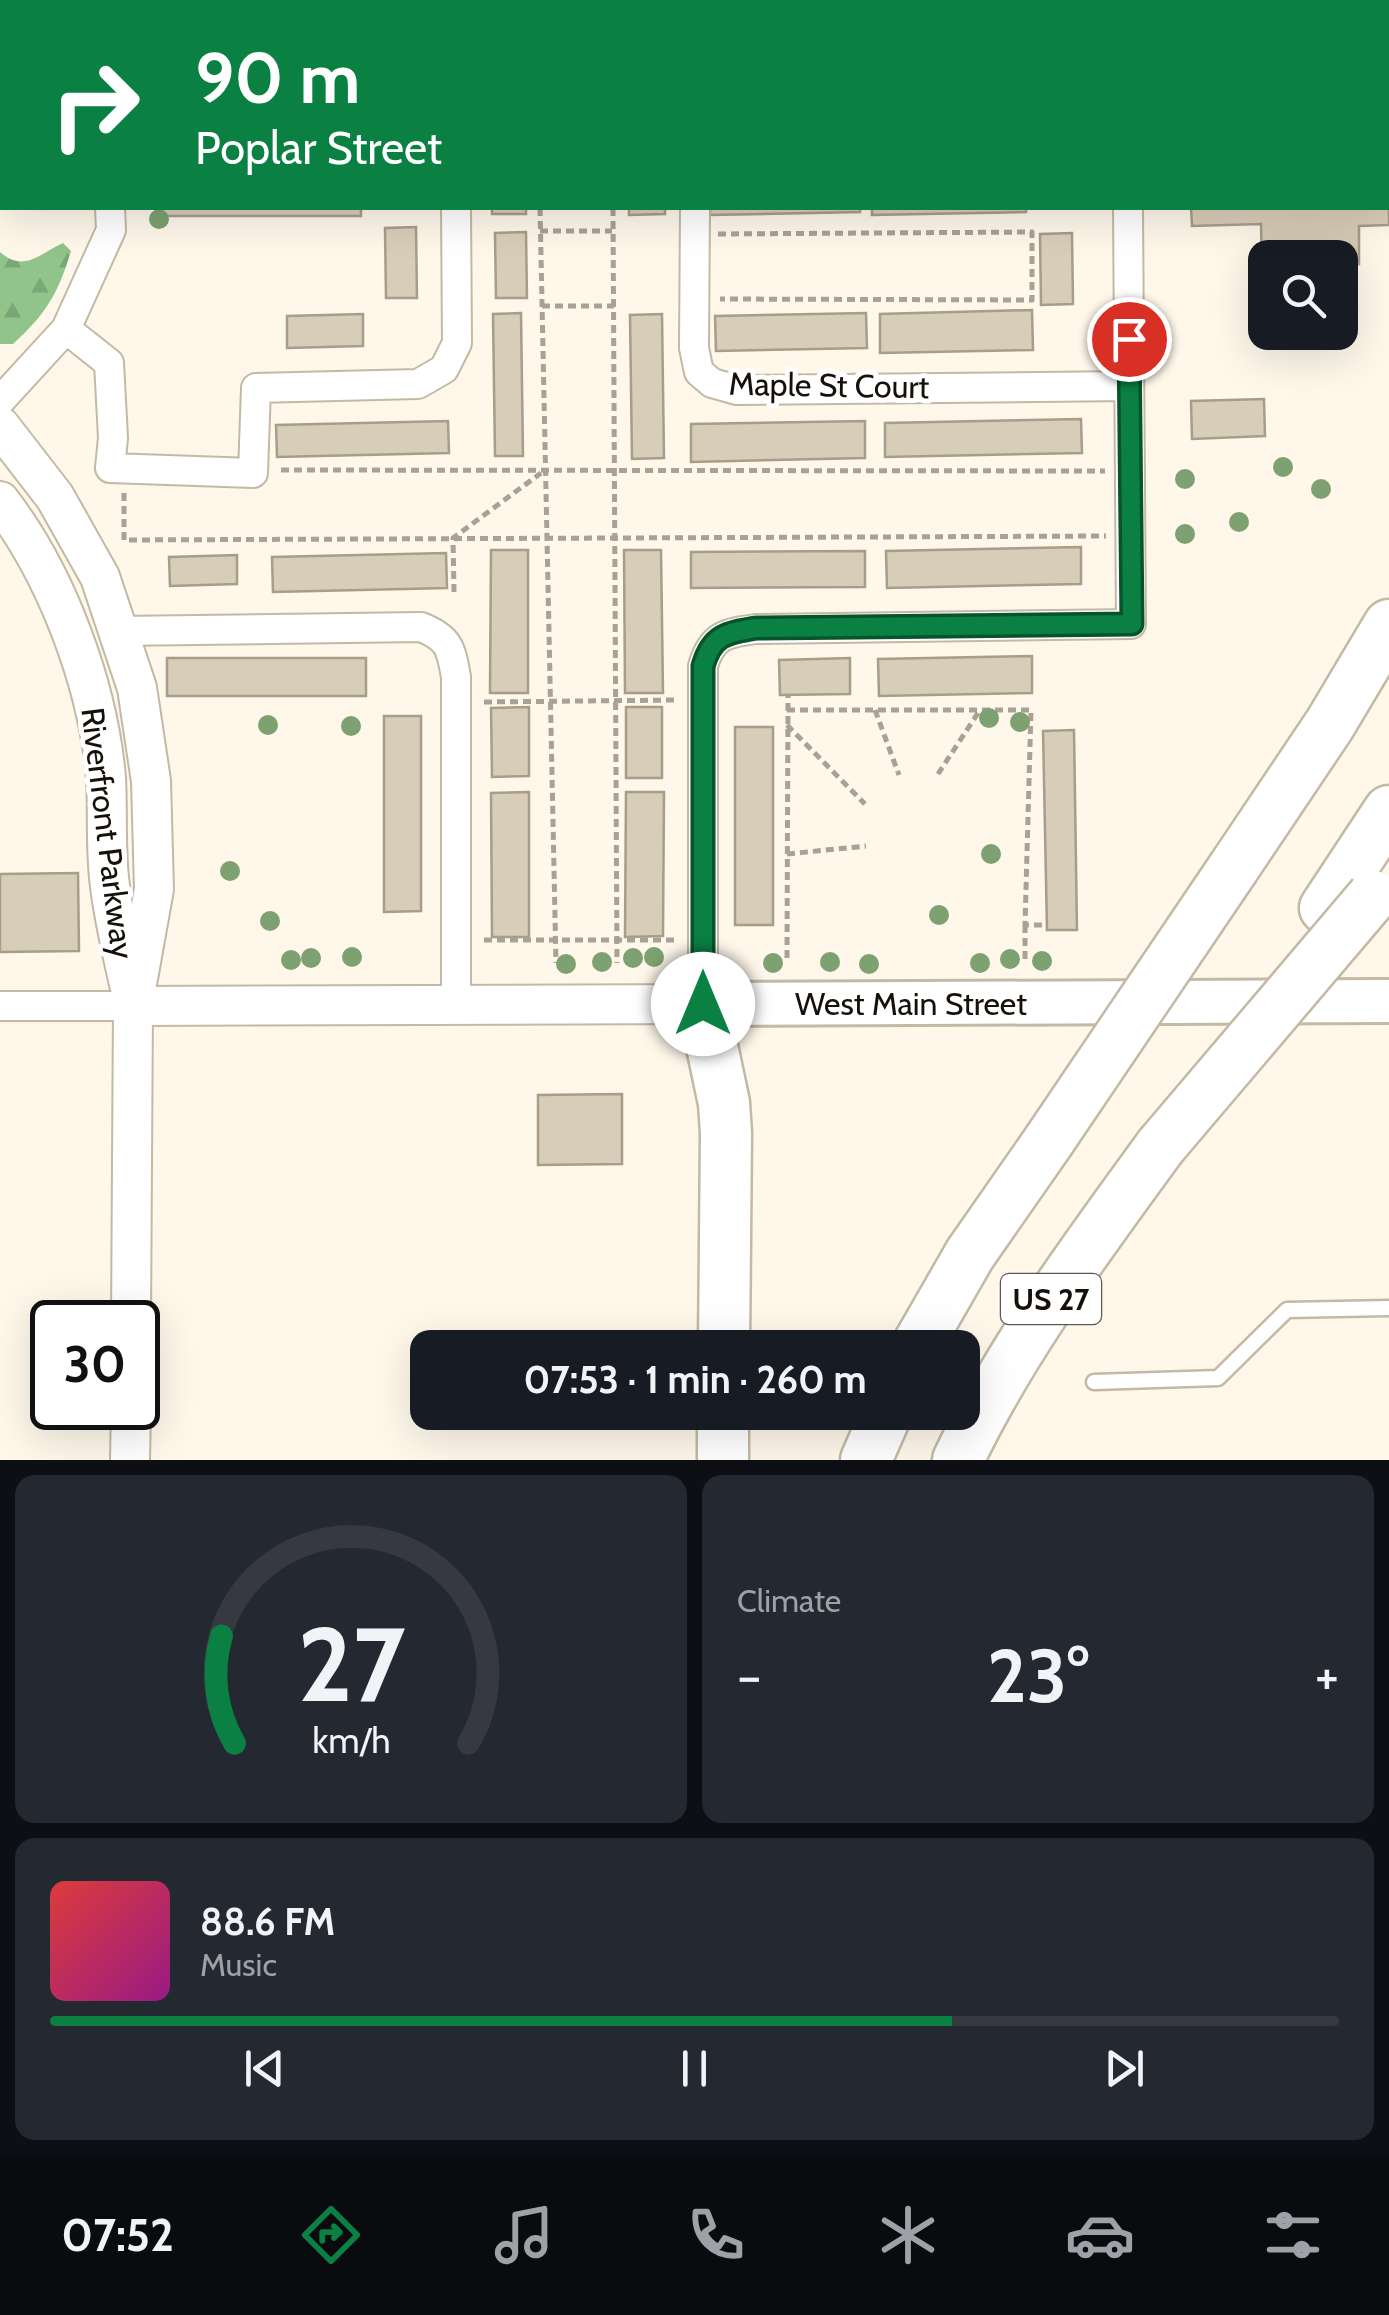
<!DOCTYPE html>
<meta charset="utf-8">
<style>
body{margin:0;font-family:Cabin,sans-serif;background:#242831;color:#f1f3f6;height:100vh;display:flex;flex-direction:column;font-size:38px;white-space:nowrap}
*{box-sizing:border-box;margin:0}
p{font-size:32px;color:#9ea1a6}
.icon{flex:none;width:55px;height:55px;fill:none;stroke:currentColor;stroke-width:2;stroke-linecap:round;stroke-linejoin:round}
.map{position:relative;height:1460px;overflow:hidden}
.drawer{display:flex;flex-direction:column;gap:15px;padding:15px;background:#0d0f14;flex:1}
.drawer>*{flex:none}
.guide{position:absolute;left:0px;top:0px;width:1390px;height:210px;box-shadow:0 10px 40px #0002;background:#0b8043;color:#fff;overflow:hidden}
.fabs{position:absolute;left:1248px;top:240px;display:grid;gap:20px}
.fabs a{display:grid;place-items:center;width:110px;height:110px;border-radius:20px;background:#171b24;box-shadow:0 10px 40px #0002;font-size:50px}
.speed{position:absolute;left:30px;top:1300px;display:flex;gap:20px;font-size:50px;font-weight:700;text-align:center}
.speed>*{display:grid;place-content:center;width:130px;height:130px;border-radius:50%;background:#171b24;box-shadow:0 10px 40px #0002;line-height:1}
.speed .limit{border:5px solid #111;border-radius:15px;background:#fff;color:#111}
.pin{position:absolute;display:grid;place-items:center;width:85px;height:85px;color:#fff;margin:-42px;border:5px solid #fff;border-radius:50%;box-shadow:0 2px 10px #0007}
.me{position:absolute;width:110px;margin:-55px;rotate:0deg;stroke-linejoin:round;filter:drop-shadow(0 0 8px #0008)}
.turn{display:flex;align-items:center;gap:35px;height:210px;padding:0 30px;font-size:45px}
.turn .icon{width:130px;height:130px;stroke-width:2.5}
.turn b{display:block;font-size:70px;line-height:85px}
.big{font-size:75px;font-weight:700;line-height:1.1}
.drawer .tile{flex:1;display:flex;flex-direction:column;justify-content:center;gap:15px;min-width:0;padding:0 35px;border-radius:20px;background:#242831}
.drawer .dial{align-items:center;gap:0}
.dial svg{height:260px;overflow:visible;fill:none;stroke:#363941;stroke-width:7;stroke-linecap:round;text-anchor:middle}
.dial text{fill:#f1f3f6;stroke:none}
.song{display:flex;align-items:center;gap:30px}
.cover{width:120px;height:120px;border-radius:15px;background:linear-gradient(135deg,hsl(0 70% 55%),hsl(310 70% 35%))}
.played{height:10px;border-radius:5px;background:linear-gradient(90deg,#0b8043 70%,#363941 70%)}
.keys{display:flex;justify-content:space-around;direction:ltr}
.heat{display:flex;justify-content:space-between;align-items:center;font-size:55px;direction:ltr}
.drawer .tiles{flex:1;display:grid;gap:15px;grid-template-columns:1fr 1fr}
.tile:last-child{grid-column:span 2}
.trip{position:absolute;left:410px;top:1330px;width:570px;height:100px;border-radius:20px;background:#171b24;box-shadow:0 10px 40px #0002;font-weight:700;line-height:100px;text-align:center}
.dock{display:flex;height:160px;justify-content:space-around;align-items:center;background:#090b0e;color:#9ea1a6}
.dock .icon{width:70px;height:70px}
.dock .current{color:#0b8043}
.dock b{font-size:45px;color:#f1f3f6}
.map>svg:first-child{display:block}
.forest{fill:url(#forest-firs)}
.building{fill:#d8cdb8;stroke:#a79d89;stroke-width:2.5}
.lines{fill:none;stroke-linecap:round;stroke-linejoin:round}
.service-casing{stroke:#c3b9a4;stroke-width:19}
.minor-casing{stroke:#c3b9a4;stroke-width:32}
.secondary-casing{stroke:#c3b9a4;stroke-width:42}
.primary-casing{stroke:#c3b9a4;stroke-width:48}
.motorway-casing{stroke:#c3b9a4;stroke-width:55}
.path{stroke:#a7a196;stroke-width:5;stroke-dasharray:8 5;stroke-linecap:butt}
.service{stroke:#fff;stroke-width:14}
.minor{stroke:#fff;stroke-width:28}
.secondary{stroke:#fff;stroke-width:38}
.primary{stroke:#fff;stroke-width:42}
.motorway{stroke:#fff;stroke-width:50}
.motorway-bridge-casing{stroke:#c3b9a4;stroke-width:55;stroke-linecap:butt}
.motorway-bridge{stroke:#fff;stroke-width:50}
.tree{fill:#7da170}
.route-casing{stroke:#07532c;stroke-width:25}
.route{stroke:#0b8043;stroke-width:18}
.labels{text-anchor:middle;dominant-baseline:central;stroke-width:10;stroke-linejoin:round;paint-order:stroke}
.shield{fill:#fff;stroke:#5b5854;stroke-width:2.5}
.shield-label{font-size:30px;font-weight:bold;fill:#15110a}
.street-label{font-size:32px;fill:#15110a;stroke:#fff}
</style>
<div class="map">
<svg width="1389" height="1460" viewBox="0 0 1389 1460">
<defs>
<pattern id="forest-firs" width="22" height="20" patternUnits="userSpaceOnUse" patternTransform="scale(2.5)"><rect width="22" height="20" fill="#90c48a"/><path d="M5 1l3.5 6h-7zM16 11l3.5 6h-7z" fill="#7ba776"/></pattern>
</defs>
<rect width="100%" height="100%" fill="#fef7ea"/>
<path class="forest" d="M63,243L71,251C58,294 46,314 13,344H0V252C24,273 39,254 63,243Z"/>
<path class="building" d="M16,0H68V2H16Z
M1261,0H1357V2H1262Z
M1388,128L1389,225L1359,226V264H1340V258H1265V266H1262L1261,224L1192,226L1191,208H1388Z
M162,208H361V216H162Z
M492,208H526V214H492Z
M629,208H665V214L629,215Z
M710,208H860V212L710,215Z
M872,208H1026V212L872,215Z
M416,227L417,298H386L385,228Z
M526,232L527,298H496L495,233Z
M1072,233L1073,304L1041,305L1040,234Z
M1032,310L1033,350L880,353V314Z
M521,313L523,456H495L493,314Z
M866,313L867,348L716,351L715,316Z
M363,314V346L287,348V316Z
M662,314L664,458L632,459L630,315Z
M1264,399L1265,436L1192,439L1191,401Z
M1081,419L1082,453L885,457V423Z
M448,421L449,453L277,457L276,425Z
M865,421V458L691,462V424Z
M1081,547V584L887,588L886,551Z
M491,550H528V693H490Z
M624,550H661L663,693H625Z
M865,551V587L691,588V552Z
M446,553L447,588L273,592L272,557Z
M237,555V584L170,586L169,557Z
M1032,656V693L879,696L878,659Z
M167,658H366V696H167Z
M850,658V694L780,695L779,660Z
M529,707V776L492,777L491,708Z
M626,707H662V778H626Z
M384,716H421V911L384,912Z
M735,727H773V925H735Z
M1074,730L1077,930H1047L1043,731Z
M529,792V937H492L491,793Z
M626,792H664L663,936L625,937Z
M78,873L79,951L0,952V874Z
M622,1094V1164L538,1165V1095Z"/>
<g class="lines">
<defs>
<path id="service" d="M1094,1382L1218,1378L1287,1310L1389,1308"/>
<path id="minor" d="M106,0V2
M1126,0V2
M695,208L694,348L699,372L712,383L737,390L1129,386
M66,329L109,363L113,438L110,468L253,473L256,388L418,384L444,369L457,343L456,208
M0,401L66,329L111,230L110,208
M117,631L421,627C449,638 451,648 456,677V1005
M703,1004V666C712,635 726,633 756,629L1131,624L1128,208
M0,1006H133"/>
<path id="secondary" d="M0,426L55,497L100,577L137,688L151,781L154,889L133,1006L131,1322
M0,501C57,575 98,685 106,778C108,814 105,851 110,886C114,919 122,952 129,984
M133,1006L703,1004
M130,1460L131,1408"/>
<path id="primary" d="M703,1004L1389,1001"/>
<path id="motorway" d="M1234,867L1330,724L1389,625
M1325,908L1389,811
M703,1004L724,1103L726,1133L724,1348
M916,1348L970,1254L1048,1142
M723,1460V1412
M866,1460L887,1412
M958,1460C1012,1347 1086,1249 1160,1147"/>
</defs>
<use href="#service" class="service-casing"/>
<use href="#minor" class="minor-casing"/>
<use href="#secondary" class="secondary-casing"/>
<use href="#primary" class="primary-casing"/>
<use href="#motorway" class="motorway-casing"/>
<path class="path" d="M534,0L535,2
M612,0V2
M689,0V2
M880,0V2
M1071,0V2
M185,2L192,0
M449,2V0
M540,208L556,963
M613,208L617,963
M540,231H612
M718,234L1032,232V300L720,299
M542,306H614
M281,470L1105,471
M124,493V540L1106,536
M454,592L453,538L541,473
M484,702L678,700
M787,710H1031L1025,925H1047
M875,710L899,775
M787,725L865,804
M938,774L980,710
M787,854L866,846
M484,940H678
M787,958L788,695
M1025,959V925"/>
<use href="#service" class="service"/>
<use href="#minor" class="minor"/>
<use href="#secondary" class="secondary"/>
<use href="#primary" class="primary"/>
<use href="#motorway" class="motorway"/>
<defs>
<path id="motorway-bridge" d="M1048,1142L1234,867
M1160,1147L1373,896"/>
</defs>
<use href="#motorway-bridge" class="motorway-bridge-casing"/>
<use href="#motorway-bridge" class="motorway-bridge"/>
</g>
<g class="tree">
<circle cx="159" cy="219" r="10"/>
<circle cx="1283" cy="467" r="10"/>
<circle cx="1185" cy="479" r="10"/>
<circle cx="1321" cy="489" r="10"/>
<circle cx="1239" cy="522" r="10"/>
<circle cx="1185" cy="534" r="10"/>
<circle cx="989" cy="718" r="10"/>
<circle cx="1020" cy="722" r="10"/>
<circle cx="268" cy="725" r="10"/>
<circle cx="351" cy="726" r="10"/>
<circle cx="991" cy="854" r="10"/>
<circle cx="230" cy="871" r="10"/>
<circle cx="939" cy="915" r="10"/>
<circle cx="270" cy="921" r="10"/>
<circle cx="352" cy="957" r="10"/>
<circle cx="654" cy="957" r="10"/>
<circle cx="311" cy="958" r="10"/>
<circle cx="633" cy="958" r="10"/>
<circle cx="1010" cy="959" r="10"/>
<circle cx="291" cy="960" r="10"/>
<circle cx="1042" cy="961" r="10"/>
<circle cx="602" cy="962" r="10"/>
<circle cx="830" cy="962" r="10"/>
<circle cx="773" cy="963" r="10"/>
<circle cx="980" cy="963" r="10"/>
<circle cx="566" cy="964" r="10"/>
<circle cx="869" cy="964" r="10"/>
</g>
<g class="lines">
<defs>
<path id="route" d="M703,1004V666C712,635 726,633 756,628L1132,624L1129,339"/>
</defs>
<use href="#route" class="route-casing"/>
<use href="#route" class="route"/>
</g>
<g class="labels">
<rect class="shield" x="1001" y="1274" width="100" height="50" rx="8"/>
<g class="shield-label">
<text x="1051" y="1299">US 27</text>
</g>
<g class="street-label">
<text transform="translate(829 385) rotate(1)">Maple St Court</text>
<text transform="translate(108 833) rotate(83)">Riverfront Parkway</text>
<text x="911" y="1003">West Main Street</text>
</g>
</g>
</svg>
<div class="fabs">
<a><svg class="icon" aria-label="search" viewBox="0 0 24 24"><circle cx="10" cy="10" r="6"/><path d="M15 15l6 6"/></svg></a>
</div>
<div class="speed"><div class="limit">30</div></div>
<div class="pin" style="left:1129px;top:339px;background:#d93025"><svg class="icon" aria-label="arrive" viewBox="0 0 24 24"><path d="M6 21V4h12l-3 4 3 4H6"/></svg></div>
<svg class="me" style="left:703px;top:1004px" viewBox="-20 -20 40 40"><circle r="19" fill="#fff"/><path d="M0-13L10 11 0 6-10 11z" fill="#0b8043"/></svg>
<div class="trip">07:53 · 1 min · 260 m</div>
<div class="guide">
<div class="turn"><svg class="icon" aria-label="right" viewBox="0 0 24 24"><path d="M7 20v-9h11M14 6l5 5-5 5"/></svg><div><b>90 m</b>Poplar Street</div></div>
</div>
</div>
<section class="drawer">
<div class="tiles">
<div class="tile dial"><svg viewBox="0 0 100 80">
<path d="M14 69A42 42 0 1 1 86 69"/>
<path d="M14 69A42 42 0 0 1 10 36" stroke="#0b8043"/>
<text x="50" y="56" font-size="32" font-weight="700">27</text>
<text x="50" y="72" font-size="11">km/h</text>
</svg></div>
<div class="tile"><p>Climate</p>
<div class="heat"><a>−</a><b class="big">23°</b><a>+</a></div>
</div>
<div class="tile">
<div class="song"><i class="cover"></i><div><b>88.6 FM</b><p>Music</p></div></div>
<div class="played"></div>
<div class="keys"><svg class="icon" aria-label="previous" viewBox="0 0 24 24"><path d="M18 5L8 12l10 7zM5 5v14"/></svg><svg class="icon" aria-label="pause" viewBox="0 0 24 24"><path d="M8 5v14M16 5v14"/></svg><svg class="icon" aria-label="next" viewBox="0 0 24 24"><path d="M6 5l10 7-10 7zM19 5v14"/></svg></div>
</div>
</div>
</section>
<nav class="dock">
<b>07:52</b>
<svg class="icon current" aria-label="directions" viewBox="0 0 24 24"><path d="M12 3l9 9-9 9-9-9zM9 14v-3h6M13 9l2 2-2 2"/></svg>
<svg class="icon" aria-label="music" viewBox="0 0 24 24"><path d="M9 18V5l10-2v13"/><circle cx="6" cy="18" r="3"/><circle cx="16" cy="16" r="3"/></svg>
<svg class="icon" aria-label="phone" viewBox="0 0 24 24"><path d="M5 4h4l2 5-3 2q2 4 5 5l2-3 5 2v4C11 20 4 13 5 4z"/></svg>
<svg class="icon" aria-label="climate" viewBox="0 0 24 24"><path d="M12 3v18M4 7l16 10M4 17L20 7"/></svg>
<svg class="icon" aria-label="car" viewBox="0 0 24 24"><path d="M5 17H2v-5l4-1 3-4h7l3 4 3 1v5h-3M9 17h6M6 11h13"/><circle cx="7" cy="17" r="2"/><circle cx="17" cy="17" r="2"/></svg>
<svg class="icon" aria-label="filters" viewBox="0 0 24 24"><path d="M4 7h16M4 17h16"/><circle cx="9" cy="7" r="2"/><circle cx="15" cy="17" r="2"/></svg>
</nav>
